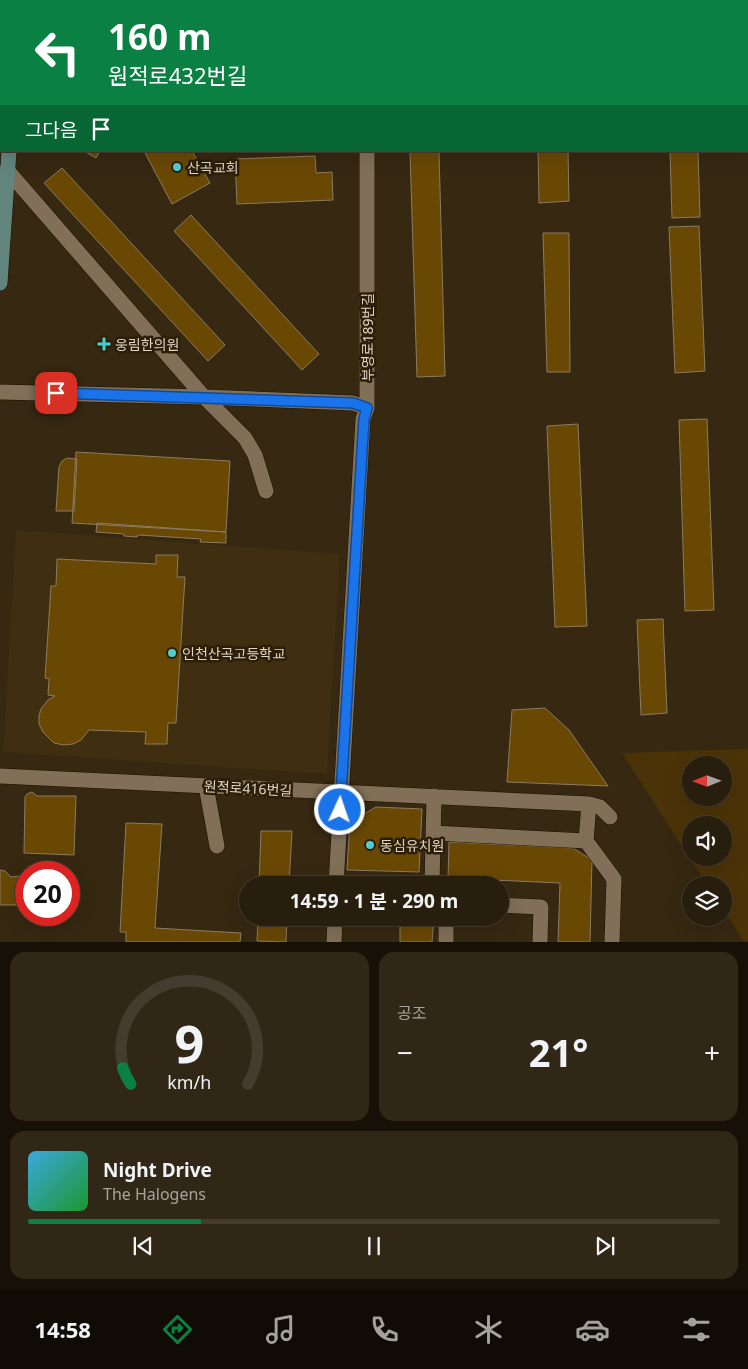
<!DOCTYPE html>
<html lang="ko">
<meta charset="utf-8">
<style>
body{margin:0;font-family:"Noto Sans","Noto Sans KR",sans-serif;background:#302716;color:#f1f3f6;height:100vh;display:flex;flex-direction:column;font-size:19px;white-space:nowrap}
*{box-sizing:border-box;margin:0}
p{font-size:16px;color:#a5a29d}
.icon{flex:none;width:28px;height:28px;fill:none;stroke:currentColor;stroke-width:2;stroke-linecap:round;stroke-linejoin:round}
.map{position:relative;height:942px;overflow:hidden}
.details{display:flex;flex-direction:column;gap:10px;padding:10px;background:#161007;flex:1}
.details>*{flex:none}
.hud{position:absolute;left:0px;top:0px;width:749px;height:152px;box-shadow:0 5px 20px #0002,0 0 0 1px #443c2e;background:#0b8043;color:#fff;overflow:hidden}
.needle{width:32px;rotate:269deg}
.buttons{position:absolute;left:682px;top:756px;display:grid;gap:10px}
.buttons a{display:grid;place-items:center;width:50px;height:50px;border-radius:50%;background:#281e0d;box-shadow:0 5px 20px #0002,0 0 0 1px #443c2e;font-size:25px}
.speed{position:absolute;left:15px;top:861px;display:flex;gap:10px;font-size:25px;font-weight:700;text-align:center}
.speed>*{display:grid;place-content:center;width:65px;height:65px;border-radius:50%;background:#281e0d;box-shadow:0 5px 20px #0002,0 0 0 1px #443c2e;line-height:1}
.speed .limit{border:8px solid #d22;background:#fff;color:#111}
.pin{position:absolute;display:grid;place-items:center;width:42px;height:42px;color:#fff;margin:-21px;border-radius:10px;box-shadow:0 2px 8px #0006}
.me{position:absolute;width:55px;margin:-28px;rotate:3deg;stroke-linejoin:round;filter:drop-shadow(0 0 4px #0008)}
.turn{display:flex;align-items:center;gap:18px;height:105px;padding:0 25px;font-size:22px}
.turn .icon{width:65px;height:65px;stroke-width:2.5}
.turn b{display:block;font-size:35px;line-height:42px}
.then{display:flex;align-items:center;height:48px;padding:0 25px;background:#0003;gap:10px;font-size:19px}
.big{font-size:38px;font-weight:700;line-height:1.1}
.details .widget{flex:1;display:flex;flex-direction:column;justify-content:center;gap:8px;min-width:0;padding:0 18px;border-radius:15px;background:#302716}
.details .dial{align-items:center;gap:0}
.dial svg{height:130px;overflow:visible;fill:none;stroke:#443c2e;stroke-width:7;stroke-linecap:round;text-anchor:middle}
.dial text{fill:#f1f3f6;stroke:none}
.song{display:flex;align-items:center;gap:15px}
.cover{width:60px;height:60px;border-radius:8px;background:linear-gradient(135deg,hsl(200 70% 55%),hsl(130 70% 35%))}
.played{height:5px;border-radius:2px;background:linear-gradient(90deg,#0b8043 25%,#443c2e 25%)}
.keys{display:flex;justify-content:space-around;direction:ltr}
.heat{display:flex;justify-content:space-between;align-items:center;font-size:28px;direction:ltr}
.details .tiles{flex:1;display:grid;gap:10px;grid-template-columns:1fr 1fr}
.widget:last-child{grid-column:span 2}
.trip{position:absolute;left:239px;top:876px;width:270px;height:50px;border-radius:25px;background:#281e0d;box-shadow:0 5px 20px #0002,0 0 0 1px #443c2e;font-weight:700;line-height:50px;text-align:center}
.dock{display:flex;height:80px;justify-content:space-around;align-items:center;background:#100c05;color:#a5a29d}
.dock .icon{width:35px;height:35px}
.dock .on{color:#0b8043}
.dock b{font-size:22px;color:#f1f3f6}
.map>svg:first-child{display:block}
.built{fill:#402e10}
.green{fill:#4b3308;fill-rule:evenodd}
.building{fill:#694804;stroke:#8c7b62}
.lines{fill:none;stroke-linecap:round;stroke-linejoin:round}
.minor-casing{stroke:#1d1000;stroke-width:16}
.major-casing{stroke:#1d1000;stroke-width:16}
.minor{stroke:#817057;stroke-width:15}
.major{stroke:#61847c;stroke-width:15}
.route-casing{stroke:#114b97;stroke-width:12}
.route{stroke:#1a73e8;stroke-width:9}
.poi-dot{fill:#51ccd1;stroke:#2c1e07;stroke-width:2}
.labels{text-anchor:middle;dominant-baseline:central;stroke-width:5;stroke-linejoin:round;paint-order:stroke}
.poi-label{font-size:14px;fill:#dfd6c8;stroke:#2c1e07;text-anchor:start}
.street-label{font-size:14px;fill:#dfd6c8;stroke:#2c1e07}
</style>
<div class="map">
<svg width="748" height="942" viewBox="0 0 748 942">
<rect width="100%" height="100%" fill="#362811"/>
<path class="built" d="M16,530L340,554L327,774L3,752Z"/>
<path class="green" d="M748,749V941L744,942L724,910V885H707L622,753ZM691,765H724V798H691ZM691,825H724V858H691Z"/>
<path class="building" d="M84,151H100L96,158Z
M144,151H192L210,183L172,204Z
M410,151H439L445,376L417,377Z
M538,151H568L569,201L539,203Z
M670,151H698L700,217L672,218Z
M315,156L316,173L332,172L333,200L237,204L235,159Z
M62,168L225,345L208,361L44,183Z
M191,215L319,354L302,370L174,231Z
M699,226L705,371L675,373L669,227Z
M543,233H569L570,372H547Z
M707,419L714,610L685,611L679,420Z
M578,424L587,626L555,627L547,426Z
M76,452L230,461L226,532L72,523Z
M67,458L77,459L74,511H56L59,467L62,461Z
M97,523L226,532V543L200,542L201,539L138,535L137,537L124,536V534L96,532Z
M156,555H178L177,577H185L176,723H168L167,744H145L146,732L89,730L81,740L73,744L64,745L54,743L43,732L39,724V716L41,709L48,700L55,696L48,695L49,679L45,678L51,586H56L57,559L156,564Z
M663,619L667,713L641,715L637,620Z
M545,708L569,730L608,786L507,782L512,710Z
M32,792L37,796H76L74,855L24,853L25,797L27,794Z
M376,807L422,809L419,872L347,870L350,822Z
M126,823L162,824L155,928L241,933L240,942H126V932H120Z
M261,831H292L289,885H259Z
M449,842L573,848L592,860L590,942H558L560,883L448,878Z
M0,870L5,871L11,877L20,876L26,882V905H0Z
M390,878L420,879L419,885H389Z
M258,918H287L286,942L257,941Z
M392,918H434L432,942H400V923L394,922V918Z"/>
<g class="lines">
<defs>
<path id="minor" d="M682,1L715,0
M7,170L204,397L245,438L255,455L266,491
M0,392L204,397L353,403L367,408
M0,776L589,804L600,807L610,817
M206,786L217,846
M589,804L586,841L614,879L612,942
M433,833L586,841
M336,885L363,419L367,408V151
M432,885L434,796
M500,905L541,907L540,942
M334,942L335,918
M446,942V918"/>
<path id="major" d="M20,1V0
M0,283L9,151"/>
</defs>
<use href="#minor" class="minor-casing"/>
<use href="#major" class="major-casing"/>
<use href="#minor" class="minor"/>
<use href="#major" class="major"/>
</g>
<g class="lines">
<defs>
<path id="route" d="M56,393L353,403L367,408L364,419L340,810"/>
</defs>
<use href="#route" class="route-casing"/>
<use href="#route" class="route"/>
</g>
<g class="poi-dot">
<circle cx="177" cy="167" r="5"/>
<path d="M101.5 336.5h5v5h5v5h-5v5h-5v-5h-5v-5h5z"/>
<circle cx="172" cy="653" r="5"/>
<circle cx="370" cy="845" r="5"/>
</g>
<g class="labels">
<g class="poi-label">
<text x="187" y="167">산곡교회</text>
<text x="115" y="344">웅림한의원</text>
<text x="182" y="653">인천산곡고등학교</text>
<text x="380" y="845">동심유치원</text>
</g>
<g class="street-label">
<text transform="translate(367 337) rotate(-90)">부영로189번길</text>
<text transform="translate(248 788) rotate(3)">원적로416번길</text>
</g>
</g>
</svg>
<div class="buttons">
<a><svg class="needle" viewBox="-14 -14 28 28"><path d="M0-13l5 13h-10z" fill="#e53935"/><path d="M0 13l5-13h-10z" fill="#a5a29d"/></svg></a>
<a><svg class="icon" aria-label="sound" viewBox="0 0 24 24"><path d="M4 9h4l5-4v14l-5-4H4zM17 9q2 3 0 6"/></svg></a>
<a><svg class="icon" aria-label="layers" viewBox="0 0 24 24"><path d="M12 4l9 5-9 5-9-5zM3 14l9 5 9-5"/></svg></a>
</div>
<div class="speed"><div class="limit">20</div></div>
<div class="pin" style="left:56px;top:393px;background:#d93025"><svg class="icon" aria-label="arrive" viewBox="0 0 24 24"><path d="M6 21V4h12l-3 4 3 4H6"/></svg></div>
<svg class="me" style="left:340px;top:810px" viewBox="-20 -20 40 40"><circle r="17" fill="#1a73e8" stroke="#fff" stroke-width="3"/><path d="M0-11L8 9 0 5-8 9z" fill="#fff"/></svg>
<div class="trip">14:59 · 1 분 · 290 m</div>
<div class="hud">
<div class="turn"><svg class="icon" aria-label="left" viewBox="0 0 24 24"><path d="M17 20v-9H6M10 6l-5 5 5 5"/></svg><div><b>160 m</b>원적로432번길</div></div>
<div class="then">그다음<svg class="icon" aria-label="arrive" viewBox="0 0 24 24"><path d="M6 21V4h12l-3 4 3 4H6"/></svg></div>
</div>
</div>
<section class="details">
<div class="tiles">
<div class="widget dial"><svg viewBox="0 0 100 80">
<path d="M14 69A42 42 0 1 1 86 69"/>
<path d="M14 69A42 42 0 0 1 9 59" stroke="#0b8043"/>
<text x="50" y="56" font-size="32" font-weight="700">9</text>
<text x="50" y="72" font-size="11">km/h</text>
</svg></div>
<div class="widget"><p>공조</p>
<div class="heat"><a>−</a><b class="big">21°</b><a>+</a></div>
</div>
<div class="widget">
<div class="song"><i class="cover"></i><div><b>Night Drive</b><p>The Halogens</p></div></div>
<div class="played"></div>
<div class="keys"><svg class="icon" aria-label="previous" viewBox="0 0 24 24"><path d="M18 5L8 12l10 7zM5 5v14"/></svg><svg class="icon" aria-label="pause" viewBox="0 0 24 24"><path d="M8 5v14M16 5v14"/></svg><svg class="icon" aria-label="next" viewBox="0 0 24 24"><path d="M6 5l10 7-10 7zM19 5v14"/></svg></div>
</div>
</div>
</section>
<nav class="dock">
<b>14:58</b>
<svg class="icon on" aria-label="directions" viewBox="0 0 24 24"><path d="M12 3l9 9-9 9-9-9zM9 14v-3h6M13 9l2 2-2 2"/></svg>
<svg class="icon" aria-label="music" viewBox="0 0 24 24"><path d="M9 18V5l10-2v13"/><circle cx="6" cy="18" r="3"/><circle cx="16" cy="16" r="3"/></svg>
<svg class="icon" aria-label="phone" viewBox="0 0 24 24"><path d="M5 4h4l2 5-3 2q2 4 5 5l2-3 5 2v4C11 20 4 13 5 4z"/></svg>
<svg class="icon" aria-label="climate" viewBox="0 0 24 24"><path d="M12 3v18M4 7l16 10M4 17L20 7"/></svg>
<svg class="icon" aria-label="car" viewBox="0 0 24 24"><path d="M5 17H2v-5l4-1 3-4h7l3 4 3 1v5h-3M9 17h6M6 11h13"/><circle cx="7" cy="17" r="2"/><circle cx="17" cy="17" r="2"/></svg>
<svg class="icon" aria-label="filters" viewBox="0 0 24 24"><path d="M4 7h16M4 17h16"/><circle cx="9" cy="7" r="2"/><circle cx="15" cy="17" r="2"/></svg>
</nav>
